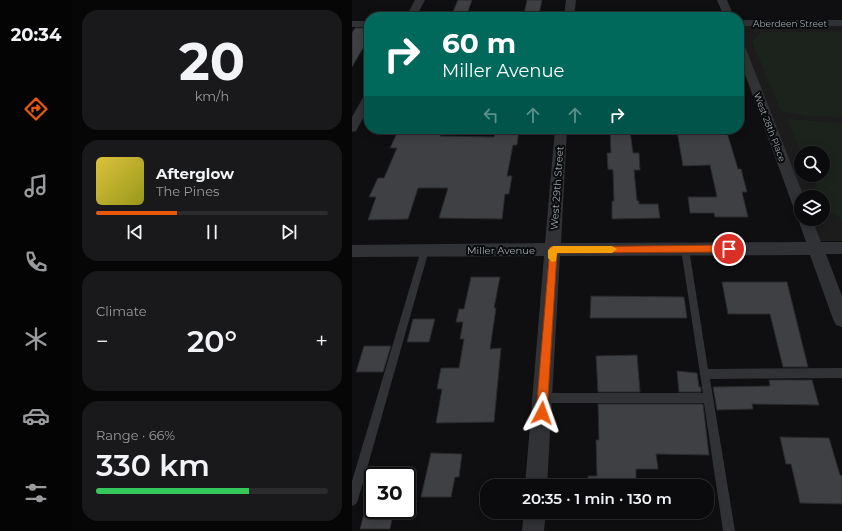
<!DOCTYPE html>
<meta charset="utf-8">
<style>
body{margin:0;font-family:Montserrat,sans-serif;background:#19191b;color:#f1f3f6;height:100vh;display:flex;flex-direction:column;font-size:15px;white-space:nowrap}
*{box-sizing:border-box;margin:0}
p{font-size:13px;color:#9a9b9d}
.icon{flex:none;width:22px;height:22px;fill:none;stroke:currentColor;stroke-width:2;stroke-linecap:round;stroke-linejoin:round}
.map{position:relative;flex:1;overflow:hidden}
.details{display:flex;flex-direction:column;gap:10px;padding:10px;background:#060607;width:280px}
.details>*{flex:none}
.hud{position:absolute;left:12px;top:12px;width:380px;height:122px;border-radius:16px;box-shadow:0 2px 10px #0003,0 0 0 1px #2b2b2e;background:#00695c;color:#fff;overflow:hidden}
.controls{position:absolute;left:442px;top:146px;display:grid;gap:8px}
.controls a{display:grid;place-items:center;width:36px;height:36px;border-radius:50%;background:#0b0b0d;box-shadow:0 2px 10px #0003,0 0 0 1px #2b2b2e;font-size:20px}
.speed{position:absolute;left:12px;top:467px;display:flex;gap:8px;font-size:20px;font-weight:700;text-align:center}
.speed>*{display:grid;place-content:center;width:52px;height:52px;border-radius:50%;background:#0b0b0d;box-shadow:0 2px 10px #0003,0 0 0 1px #2b2b2e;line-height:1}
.speed .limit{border:2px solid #111;border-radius:6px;background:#fff;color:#111}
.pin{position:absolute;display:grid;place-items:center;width:34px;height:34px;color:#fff;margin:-17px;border:2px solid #fff;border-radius:50%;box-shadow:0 1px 4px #0007}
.me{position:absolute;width:44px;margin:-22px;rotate:4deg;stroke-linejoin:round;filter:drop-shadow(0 0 3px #0008)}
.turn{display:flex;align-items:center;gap:14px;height:84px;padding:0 12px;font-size:18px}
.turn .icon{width:52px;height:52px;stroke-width:2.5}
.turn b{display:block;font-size:28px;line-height:34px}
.lanes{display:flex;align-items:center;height:38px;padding:0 12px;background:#0003;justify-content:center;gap:20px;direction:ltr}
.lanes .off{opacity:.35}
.big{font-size:30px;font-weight:600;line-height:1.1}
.details .tile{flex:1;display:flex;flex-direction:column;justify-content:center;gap:6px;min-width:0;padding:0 14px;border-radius:16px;background:#19191b}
.details .dial{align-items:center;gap:0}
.dial b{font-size:52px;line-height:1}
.song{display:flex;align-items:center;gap:12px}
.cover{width:48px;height:48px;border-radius:6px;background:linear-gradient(135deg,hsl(50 70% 55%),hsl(60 70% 35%))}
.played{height:4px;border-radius:2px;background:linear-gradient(90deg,#ea580c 35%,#2b2b2e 35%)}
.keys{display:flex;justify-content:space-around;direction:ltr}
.heat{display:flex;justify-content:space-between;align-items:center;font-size:22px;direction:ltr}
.charge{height:6px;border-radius:3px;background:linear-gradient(90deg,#34c759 66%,#2b2b2e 0)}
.trip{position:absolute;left:128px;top:479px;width:234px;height:40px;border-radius:16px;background:#0b0b0d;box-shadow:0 2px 10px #0003,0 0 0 1px #2b2b2e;font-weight:600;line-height:40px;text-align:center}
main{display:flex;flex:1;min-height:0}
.tabs{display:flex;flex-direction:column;width:72px;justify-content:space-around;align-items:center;background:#040405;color:#9a9b9d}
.tabs .icon{width:28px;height:28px}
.tabs .active{color:#ea580c}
.tabs b{font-size:18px;color:#f1f3f6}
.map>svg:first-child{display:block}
.built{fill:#1c1c1d;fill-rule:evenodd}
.green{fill:#1c231d}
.building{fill:#3e4044;stroke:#2a2a2c}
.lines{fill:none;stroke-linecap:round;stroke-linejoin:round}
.service{fill:#313235;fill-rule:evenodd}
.minor{fill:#313235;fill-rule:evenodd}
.route{fill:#ea580c;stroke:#983908}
.slow{fill:#f59e0b}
.labels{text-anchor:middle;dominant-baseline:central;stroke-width:4;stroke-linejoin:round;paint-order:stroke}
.far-street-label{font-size:9px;fill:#a2a7b0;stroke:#0a0b0c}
.street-label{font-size:10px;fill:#a2a7b0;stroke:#0a0b0c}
</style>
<main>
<nav class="tabs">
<b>20:34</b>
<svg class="icon active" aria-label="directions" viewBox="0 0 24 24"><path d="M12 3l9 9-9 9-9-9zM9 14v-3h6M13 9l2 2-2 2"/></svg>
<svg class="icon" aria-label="music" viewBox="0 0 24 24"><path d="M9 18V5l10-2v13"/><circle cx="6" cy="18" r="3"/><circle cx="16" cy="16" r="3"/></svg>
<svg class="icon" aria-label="phone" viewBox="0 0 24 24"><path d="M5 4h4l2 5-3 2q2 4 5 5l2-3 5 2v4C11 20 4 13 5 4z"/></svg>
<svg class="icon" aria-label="climate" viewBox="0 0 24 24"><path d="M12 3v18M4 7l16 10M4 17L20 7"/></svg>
<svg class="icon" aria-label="car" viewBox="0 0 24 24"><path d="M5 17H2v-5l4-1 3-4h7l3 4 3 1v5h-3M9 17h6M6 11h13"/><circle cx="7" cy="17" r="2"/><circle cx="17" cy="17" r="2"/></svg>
<svg class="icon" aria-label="filters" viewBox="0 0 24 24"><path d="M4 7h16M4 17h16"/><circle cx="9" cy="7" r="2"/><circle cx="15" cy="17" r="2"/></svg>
</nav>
<section class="details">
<div class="tile dial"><b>20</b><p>km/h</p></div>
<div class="tile">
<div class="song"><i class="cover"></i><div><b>Afterglow</b><p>The Pines</p></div></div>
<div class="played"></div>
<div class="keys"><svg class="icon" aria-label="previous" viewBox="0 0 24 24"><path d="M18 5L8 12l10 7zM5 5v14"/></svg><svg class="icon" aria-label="pause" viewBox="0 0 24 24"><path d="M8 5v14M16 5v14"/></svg><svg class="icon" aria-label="next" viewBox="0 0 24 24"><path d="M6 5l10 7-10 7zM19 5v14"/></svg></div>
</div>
<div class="tile"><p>Climate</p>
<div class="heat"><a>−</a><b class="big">20°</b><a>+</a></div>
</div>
<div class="tile"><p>Range · 66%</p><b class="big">330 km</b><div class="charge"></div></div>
</section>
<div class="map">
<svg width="490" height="531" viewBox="0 0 490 531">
<rect width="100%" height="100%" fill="#0f0f11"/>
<path class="built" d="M387,26H490V241H466L458,219H471V197H450L387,31ZM449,153H471V175H449Z"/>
<path class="green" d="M410,32H490V117L456,116L429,111L400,41Z
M435,119L490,123V219L473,208L471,197H469L459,175H471V153H449Z"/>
<path class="building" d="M106,0H120L115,14H100Z
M175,0H190L187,14H172Z
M3,28H17V43H14L0,67V33Z
M353,129H374L386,169H389L395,192H390L396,217H363L362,213H338L336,197H365L358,165L331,166L325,131H353Z
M75,130H90L88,136L142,137L144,131H167L165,145H161L155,176H160L157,194H153L150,219L87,218L96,188H66L56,219L16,220L24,197H17L26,178H32L45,148H38L46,131L74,132Z
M258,130H278L281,153H287L288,170H282L285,201H287V204H306L308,218L260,219V201H262L261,170L256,169L255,153H259Z
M119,277H148L142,308H144L138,349L149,348L142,422L84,423L90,389H85L89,368H107L112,339H108L111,322H104L107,309H112Z
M370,282H435L456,367H431L418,314H376Z
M239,296L332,297L335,318H238Z
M61,319H83L77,342H55Z
M12,346H39L31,372H4Z
M285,355L288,392H246L244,356Z
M325,371L345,373L347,387H349V392H327Z
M417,380H460L467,405L400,404L401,409L365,410L361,387L418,386Z
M246,404H351L357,455L304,454L306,469H284V486H236V476H245L244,440H247Z
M428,437L477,438L488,475L490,476V504L448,503L439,464H434Z
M79,453L110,454L107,477H103L99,497H69Z
M13,510H42L38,529H8Z
M236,512H286V518L236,517Z"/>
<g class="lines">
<path class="service" d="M333,246L336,247L337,249L356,369L490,368V378L358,379L383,531H371L352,403H191L188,401L186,398L188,395L191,393H351L329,249L330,247Z
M73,247L76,248L77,250L6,500L4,504L0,506V481L69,250L70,248Z"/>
<path class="minor" d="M63,0H73L64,17H54Z
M214,0H224L222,17H212Z
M365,0H375L382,17H372Z
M387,20H490V26H387Z
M0,21H17V27H0Z
M387,41L392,44L452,197H449V219H460L469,242H490V254H474L490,296V327L484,325L481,319L458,255L208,256L195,486H173L192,256L0,257V245L193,243L203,129H215L209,243L454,242L446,219L449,215L444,213L442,209L387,58Z
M17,92V107L4,131L0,132V117L13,94Z
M172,512H194L192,531H170Z"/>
</g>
<path class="route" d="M377,245L381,249L377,252L205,253L195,413L193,417L190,419L186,417L184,413L198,247Z"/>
<path class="slow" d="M201,246H260L265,249L260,253H205L204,261L200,262L196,258V250Z"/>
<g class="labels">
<g class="far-street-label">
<text x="438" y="23">Aberdeen Street</text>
<text transform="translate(418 127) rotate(69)">West 28th Place</text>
</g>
<g class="street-label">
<text transform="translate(205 188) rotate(-86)">West 29th Street</text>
<text x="149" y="250">Miller Avenue</text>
</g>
</g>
</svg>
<div class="controls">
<a><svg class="icon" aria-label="search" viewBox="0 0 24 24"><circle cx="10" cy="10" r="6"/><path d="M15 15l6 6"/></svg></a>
<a><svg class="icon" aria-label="layers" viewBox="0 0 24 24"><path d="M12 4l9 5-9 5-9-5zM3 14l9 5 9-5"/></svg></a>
</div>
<div class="speed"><div class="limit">30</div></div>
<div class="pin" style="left:377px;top:249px;background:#d93025"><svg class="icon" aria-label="arrive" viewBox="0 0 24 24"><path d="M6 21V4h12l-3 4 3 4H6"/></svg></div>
<svg class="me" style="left:190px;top:413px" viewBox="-20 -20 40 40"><path d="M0-17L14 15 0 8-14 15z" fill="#ea580c" stroke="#fff" stroke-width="4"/></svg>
<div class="trip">20:35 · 1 min · 130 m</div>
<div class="hud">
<div class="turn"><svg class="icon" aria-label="right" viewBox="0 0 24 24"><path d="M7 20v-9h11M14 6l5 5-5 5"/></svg><div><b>60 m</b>Miller Avenue</div></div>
<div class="lanes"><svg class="icon off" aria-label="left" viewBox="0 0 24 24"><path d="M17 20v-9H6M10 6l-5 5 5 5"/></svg><svg class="icon off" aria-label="ahead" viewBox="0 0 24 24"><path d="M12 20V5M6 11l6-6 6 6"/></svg><svg class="icon off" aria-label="ahead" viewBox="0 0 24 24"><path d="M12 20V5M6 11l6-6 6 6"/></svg><svg class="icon" aria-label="right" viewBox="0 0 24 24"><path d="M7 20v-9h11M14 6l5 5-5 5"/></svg></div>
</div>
</div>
</main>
